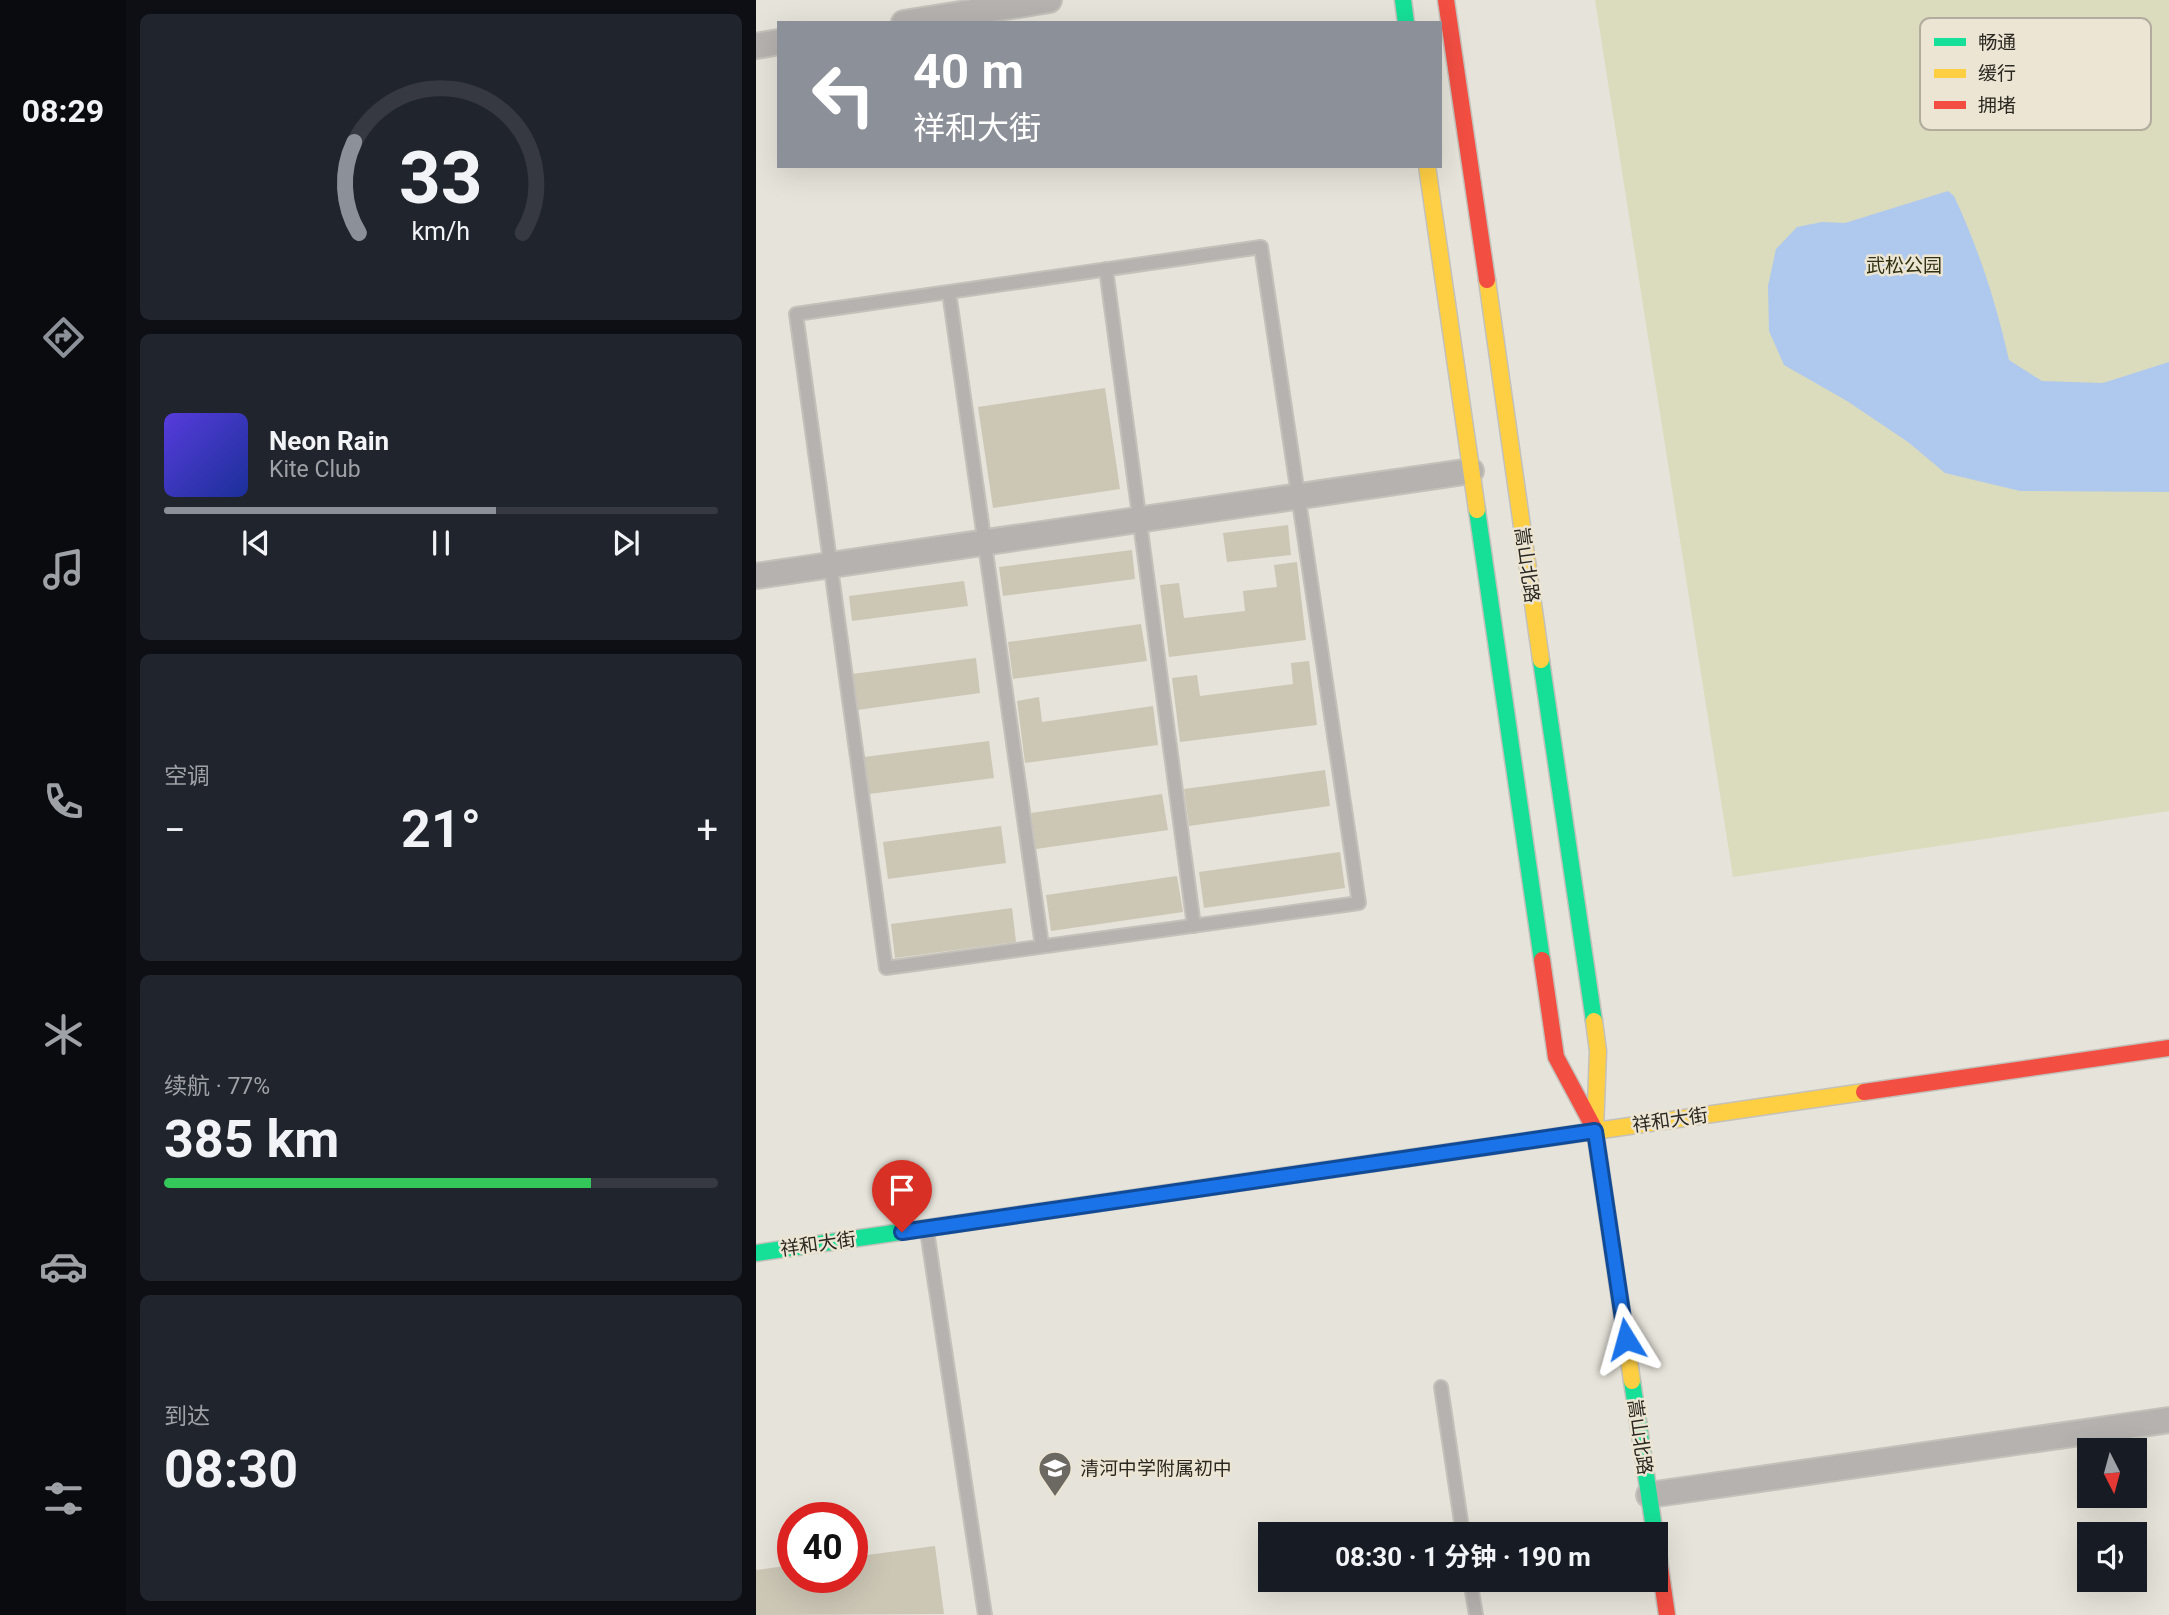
<!DOCTYPE html>
<html lang="zh">
<meta charset="utf-8">
<style>
body{margin:0;font-family:Roboto,"Noto Sans SC",sans-serif;background:#20242c;color:#f1f3f6;height:100vh;display:flex;flex-direction:column;font-size:26px;white-space:nowrap}
*{box-sizing:border-box;margin:0}
p{font-size:23px;color:#9ea1a6}
.icon{flex:none;width:38px;height:38px;fill:none;stroke:currentColor;stroke-width:2;stroke-linecap:round;stroke-linejoin:round}
.map{position:relative;flex:1;overflow:hidden}
.side{display:flex;flex-direction:column;gap:14px;padding:14px;background:#0d0f14;width:630px}
.side>*{flex:none}
.hud{position:absolute;left:21px;top:21px;width:665px;height:147px;border-radius:0px;box-shadow:0 7px 28px #0002;background:#8c9099;color:#fff;overflow:hidden}
.needle{width:46px;rotate:174deg}
.controls{position:absolute;left:1321px;top:1438px;display:grid;gap:14px}
.controls a{display:grid;place-items:center;width:70px;height:70px;border-radius:0px;background:#171b24;box-shadow:0 7px 28px #0002;font-size:35px}
.speed{position:absolute;left:21px;top:1502px;display:flex;gap:14px;font-size:35px;font-weight:700;text-align:center}
.speed>*{display:grid;place-content:center;width:91px;height:91px;border-radius:50%;background:#171b24;box-shadow:0 7px 28px #0002;line-height:1}
.speed .limit{border:10px solid #d22;background:#fff;color:#111}
.pin{position:absolute;display:grid;place-items:center;width:60px;height:60px;color:#fff;margin:-72px -30px;border-radius:50% 50% 50% 0;rotate:-45deg;box-shadow:0 0 7px #0007}
.pin .icon{rotate:45deg}
.me{position:absolute;width:77px;margin:-38px;rotate:352deg;stroke-linejoin:round;filter:drop-shadow(0 0 5px #0008)}
.turn{display:flex;align-items:center;gap:24px;height:147px;padding:0 21px;font-size:32px}
.turn .icon{width:91px;height:91px;stroke-width:2.5}
.turn b{display:block;font-size:49px;line-height:60px}
.big{font-size:52px;font-weight:700;line-height:1.1}
.side .widget{flex:1;display:flex;flex-direction:column;justify-content:center;gap:10px;min-width:0;padding:0 24px;border-radius:10px;background:#20242c}
.side .dial{align-items:center;gap:0}
.dial svg{height:182px;overflow:visible;fill:none;stroke:#363941;stroke-width:7;stroke-linecap:round;text-anchor:middle}
.dial text{fill:#f1f3f6;stroke:none}
.song{display:flex;align-items:center;gap:21px}
.cover{width:84px;height:84px;border-radius:10px;background:linear-gradient(135deg,hsl(250 70% 55%),hsl(230 70% 35%))}
.played{height:7px;border-radius:4px;background:linear-gradient(90deg,#8c9099 60%,#363941 60%)}
.keys{display:flex;justify-content:space-around;direction:ltr}
.heat{display:flex;justify-content:space-between;align-items:center;font-size:38px;direction:ltr}
.charge{height:10px;border-radius:5px;background:linear-gradient(90deg,#34c759 77%,#363941 0)}
.trip{position:absolute;left:502px;top:1522px;width:410px;height:70px;border-radius:0px;background:#171b24;box-shadow:0 7px 28px #0002;font-weight:700;line-height:70px;text-align:center}
main{display:flex;flex:1;min-height:0}
.tab-bar{display:flex;flex-direction:column;width:126px;justify-content:space-around;align-items:center;background:#090b0e;color:#9ea1a6}
.tab-bar .icon{width:49px;height:49px}
.tab-bar .current{color:#8c9099}
.tab-bar b{font-size:32px;color:#f1f3f6}
.map>svg:first-child{display:block}
.green{fill:#dbdcbe}
.water{fill:#afc8ed}
.building{fill:#ccc6b5}
.lines{fill:none;stroke-linecap:round;stroke-linejoin:round}
.lane-casing{stroke:#c3c1ba;stroke-width:16}
.street-casing{stroke:#c3c1ba;stroke-width:28}
.fast-casing{stroke:#c3c1ba;stroke-width:19}
.slow-casing{stroke:#c3c1ba;stroke-width:19}
.jam-casing{stroke:#c3c1ba;stroke-width:19}
.lane{stroke:#b5b2af;stroke-width:12}
.street{stroke:#b5b2af;stroke-width:24}
.fast{stroke:#16e098;stroke-width:16}
.slow{stroke:#ffcf43;stroke-width:16}
.jam{stroke:#f24e42;stroke-width:16}
.route-casing{stroke:#114b97;stroke-width:18}
.route{stroke:#1a73e8;stroke-width:12}
.labels{text-anchor:middle;dominant-baseline:central;stroke-width:5;stroke-linejoin:round;paint-order:stroke}
.park-label{font-size:19px;fill:#2f3112;stroke:#ece5d4}
.street-label{font-size:19px;fill:#2a2821;stroke:#ece5d4}
.poi-label{font-size:19px;fill:#2a2821;stroke:#ece5d4;text-anchor:start}
.key{fill:#ece5d4;stroke:#b2ac9e;stroke-width:2}
.key-label{font-size:19px;fill:#2a2821}
</style>
<main>
<nav class="tab-bar">
<b>08:29</b>
<svg class="icon current" aria-label="directions" viewBox="0 0 24 24"><path d="M12 3l9 9-9 9-9-9zM9 14v-3h6M13 9l2 2-2 2"/></svg>
<svg class="icon" aria-label="music" viewBox="0 0 24 24"><path d="M9 18V5l10-2v13"/><circle cx="6" cy="18" r="3"/><circle cx="16" cy="16" r="3"/></svg>
<svg class="icon" aria-label="phone" viewBox="0 0 24 24"><path d="M5 4h4l2 5-3 2q2 4 5 5l2-3 5 2v4C11 20 4 13 5 4z"/></svg>
<svg class="icon" aria-label="climate" viewBox="0 0 24 24"><path d="M12 3v18M4 7l16 10M4 17L20 7"/></svg>
<svg class="icon" aria-label="car" viewBox="0 0 24 24"><path d="M5 17H2v-5l4-1 3-4h7l3 4 3 1v5h-3M9 17h6M6 11h13"/><circle cx="7" cy="17" r="2"/><circle cx="17" cy="17" r="2"/></svg>
<svg class="icon" aria-label="filters" viewBox="0 0 24 24"><path d="M4 7h16M4 17h16"/><circle cx="9" cy="7" r="2"/><circle cx="15" cy="17" r="2"/></svg>
</nav>
<section class="side">
<div class="widget dial"><svg viewBox="0 0 100 80">
<path d="M14 69A42 42 0 1 1 86 69"/>
<path d="M14 69A42 42 0 0 1 12 29" stroke="#8c9099"/>
<text x="50" y="56" font-size="32" font-weight="700">33</text>
<text x="50" y="72" font-size="11">km/h</text>
</svg></div>
<div class="widget">
<div class="song"><i class="cover"></i><div><b>Neon Rain</b><p>Kite Club</p></div></div>
<div class="played"></div>
<div class="keys"><svg class="icon" aria-label="previous" viewBox="0 0 24 24"><path d="M18 5L8 12l10 7zM5 5v14"/></svg><svg class="icon" aria-label="pause" viewBox="0 0 24 24"><path d="M8 5v14M16 5v14"/></svg><svg class="icon" aria-label="next" viewBox="0 0 24 24"><path d="M6 5l10 7-10 7zM19 5v14"/></svg></div>
</div>
<div class="widget"><p>空调</p>
<div class="heat"><a>−</a><b class="big">21°</b><a>+</a></div>
</div>
<div class="widget"><p>续航 · 77%</p><b class="big">385 km</b><div class="charge"></div></div>
<div class="widget"><p>到达</p><b class="big">08:30</b></div>
</section>
<div class="map">
<svg width="1413" height="1615" viewBox="0 0 1413 1615">
<rect width="100%" height="100%" fill="#e6e3da"/>
<path class="green" d="M839,0H1413V811L977,877Z"/>
<path class="water" d="M1192,191L1198,196C1223,250 1240,302 1253,360L1286,381L1347,383L1413,362V492L1264,491L1189,473L1152,442L1091,401L1028,365L1013,331L1012,286L1020,249L1041,227L1066,222L1089,223Z"/>
<path class="building" d="M349,388L364,489L237,508L222,407Z
M532,525L535,555L471,562L467,533Z
M376,550L379,579L247,596L243,567Z
M541,562L550,640L413,657L404,585L423,583L428,618L489,611L487,591L521,587L518,565Z
M208,581L212,606L96,621L93,596Z
M385,624L391,661L257,679L252,642Z
M220,658L224,693L101,710L96,674Z
M553,661L561,725L424,742L416,678L441,675L444,696L537,684L535,663Z
M283,697L286,722L397,706L402,745L269,763L261,701Z
M233,741L238,778L113,794L108,757Z
M569,770L574,806L433,826L428,789Z
M406,794L412,830L280,849L275,813Z
M245,826L250,863L132,879L127,842Z
M584,852L589,888L448,908L443,872Z
M421,876L427,912L295,931L290,895Z
M256,908L260,942L139,958L135,924Z
M179,1546L188,1614L0,1615V1570L37,1565V1577H96V1557Z"/>
<g class="lines">
<defs>
<path id="lane" d="M505,247L603,903L130,968L40,314Z
M350,269L438,926
M193,292L286,946
M171,1231L229,1615
M685,1387L707,1535
M714,1580L720,1615"/>
<path id="street" d="M148,23L293,0
M0,46L23,42
M0,576L715,471
M893,1495L1413,1420"/>
<path id="fast" d="M647,0L650,23
M721,510L786,960
M785,660L838,1021
M0,1253L653,1158
M876,1381L899,1535"/>
<path id="slow" d="M671,166L721,510
M731,280L785,660
M838,1021L842,1051L839,1131L876,1381
M653,1158L1108,1092"/>
<path id="jam" d="M690,0L731,280
M786,960L800,1057L838,1128
M1108,1092L1413,1048
M900,1539L911,1615"/>
</defs>
<use href="#lane" class="lane-casing"/>
<use href="#street" class="street-casing"/>
<use href="#fast" class="fast-casing"/>
<use href="#slow" class="slow-casing"/>
<use href="#jam" class="jam-casing"/>
<use href="#lane" class="lane"/>
<use href="#street" class="street"/>
<use href="#fast" class="fast"/>
<use href="#slow" class="slow"/>
<use href="#jam" class="jam"/>
</g>
<g class="lines">
<defs>
<path id="route" d="M146,1232L839,1131L870,1339"/>
</defs>
<use href="#route" class="route-casing"/>
<use href="#route" class="route"/>
</g>
<defs>
<symbol id="school-pin" viewBox="-11 -11 22 30"><path d="M0 17L-7.5 6A9.5 9.5 0 1 1 7.5 6Z" fill="#6c6962" stroke="#ece5d4"/><path d="M0-5L7-2L0 1L-7-2ZM-4 1L0 2.5L4 1V4Q0 6-4 4Z" fill="#fff"/></symbol>
</defs>
<g fill-rule="evenodd">
<use href="#school-pin" x="280" y="1449" width="38" height="52"/>
</g>
<g class="labels">
<g class="park-label">
<text x="1148" y="265">武松公园</text>
</g>
<g class="street-label">
<text transform="translate(771 565) rotate(82)">嵩山北路</text>
<text transform="translate(914 1120) rotate(-8)">祥和大街</text>
<text transform="translate(62 1244) rotate(-8)">祥和大街</text>
<text transform="translate(884 1437) rotate(82)">嵩山北路</text>
</g>
<g class="poi-label">
<text x="324" y="1468">清河中学附属初中</text>
</g>
</g>
<rect x="1164" y="18" width="231" height="112" rx="10" class="key"/>
<rect x="1178" y="38" width="32" height="8" fill="#16e098"/>
<rect x="1178" y="69" width="32" height="9" fill="#ffcf43"/>
<rect x="1178" y="101" width="32" height="8" fill="#f24e42"/>
<g class="key-label">
<text x="1222" y="49">畅通</text>
<text x="1222" y="80">缓行</text>
<text x="1222" y="112">拥堵</text>
</g>
</svg>
<div class="controls">
<a><svg class="needle" viewBox="-14 -14 28 28"><path d="M0-13l5 13h-10z" fill="#e53935"/><path d="M0 13l5-13h-10z" fill="#9ea1a6"/></svg></a>
<a><svg class="icon" aria-label="sound" viewBox="0 0 24 24"><path d="M4 9h4l5-4v14l-5-4H4zM17 9q2 3 0 6"/></svg></a>
</div>
<div class="speed"><div class="limit">40</div></div>
<div class="pin" style="left:146px;top:1232px;background:#d93025"><svg class="icon" aria-label="arrive" viewBox="0 0 24 24"><path d="M6 21V4h12l-3 4 3 4H6"/></svg></div>
<svg class="me" style="left:870px;top:1339px" viewBox="-20 -20 40 40"><path d="M0-17L14 15 0 8-14 15z" fill="#1a73e8" stroke="#fff" stroke-width="4"/></svg>
<div class="trip">08:30 · 1 分钟 · 190 m</div>
<div class="hud">
<div class="turn"><svg class="icon" aria-label="left" viewBox="0 0 24 24"><path d="M17 20v-9H6M10 6l-5 5 5 5"/></svg><div><b>40 m</b>祥和大街</div></div>
</div>
</div>
</main>
